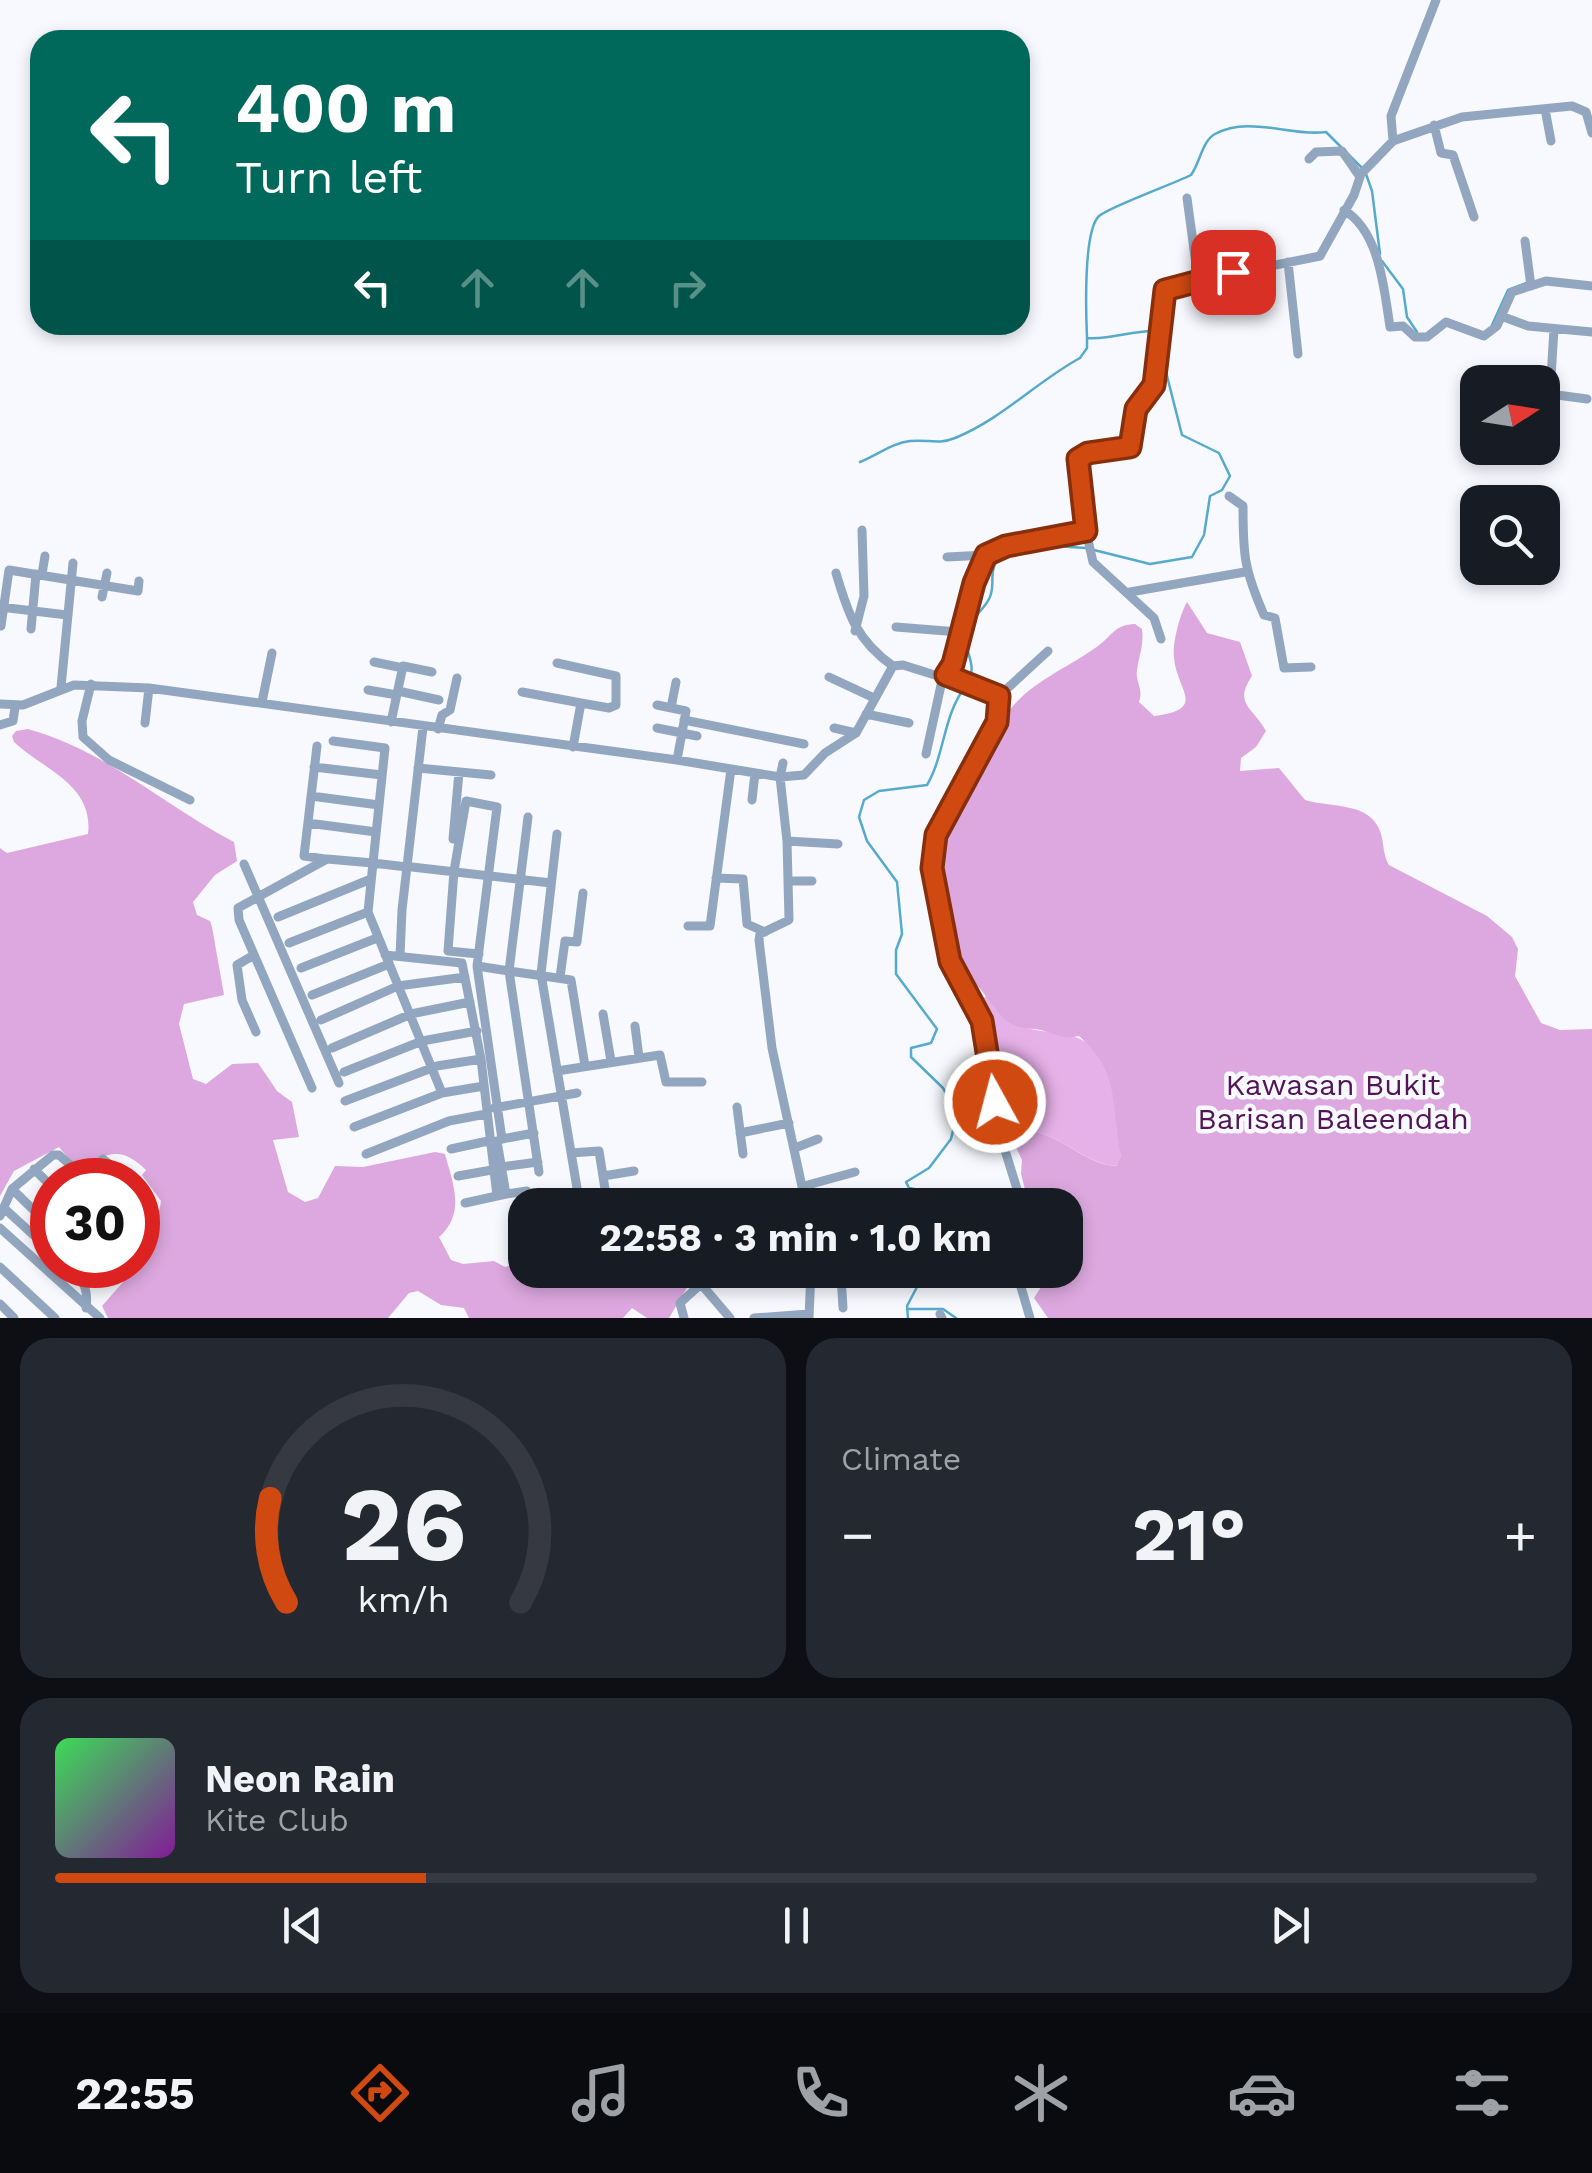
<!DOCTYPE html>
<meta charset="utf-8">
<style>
body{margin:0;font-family:"Work Sans",sans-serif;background:#242831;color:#f1f3f6;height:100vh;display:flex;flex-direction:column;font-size:38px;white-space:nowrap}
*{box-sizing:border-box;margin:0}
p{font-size:32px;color:#9ea1a6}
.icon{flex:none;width:55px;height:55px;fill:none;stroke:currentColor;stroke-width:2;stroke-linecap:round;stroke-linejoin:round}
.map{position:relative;height:1318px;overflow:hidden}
.panel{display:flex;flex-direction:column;gap:20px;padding:20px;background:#0d0f14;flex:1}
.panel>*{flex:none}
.banner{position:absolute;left:30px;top:30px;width:1000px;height:305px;border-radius:30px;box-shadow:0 5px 15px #0003;background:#00695c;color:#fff;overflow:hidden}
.needle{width:65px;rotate:78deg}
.tools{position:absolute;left:1460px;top:365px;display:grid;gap:20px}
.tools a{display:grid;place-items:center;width:100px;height:100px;border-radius:20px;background:#171b24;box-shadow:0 5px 15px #0003;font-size:50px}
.speed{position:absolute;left:30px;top:1158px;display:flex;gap:20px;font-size:50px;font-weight:700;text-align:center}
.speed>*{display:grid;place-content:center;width:130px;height:130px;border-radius:50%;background:#171b24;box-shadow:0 5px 15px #0003;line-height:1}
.speed .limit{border:15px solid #d22;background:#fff;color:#111}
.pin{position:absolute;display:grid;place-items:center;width:85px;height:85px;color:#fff;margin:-42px;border-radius:20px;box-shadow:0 5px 15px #0006}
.me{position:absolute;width:110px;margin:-55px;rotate:353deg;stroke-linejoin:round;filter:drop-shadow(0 0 8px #0008)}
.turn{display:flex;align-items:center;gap:35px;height:210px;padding:0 40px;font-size:45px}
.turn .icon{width:130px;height:130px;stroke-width:2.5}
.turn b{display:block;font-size:70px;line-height:85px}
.lanes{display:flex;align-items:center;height:95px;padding:0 40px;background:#0003;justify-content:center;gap:50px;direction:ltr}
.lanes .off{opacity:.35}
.big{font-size:75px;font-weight:700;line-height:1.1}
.panel .widget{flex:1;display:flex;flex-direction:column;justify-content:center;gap:15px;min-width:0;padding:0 35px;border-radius:30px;background:#242831}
.panel .dial{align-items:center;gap:0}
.dial svg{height:260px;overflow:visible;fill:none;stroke:#363941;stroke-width:7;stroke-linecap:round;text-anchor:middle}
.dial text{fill:#f1f3f6;stroke:none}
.song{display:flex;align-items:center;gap:30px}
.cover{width:120px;height:120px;border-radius:15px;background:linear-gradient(135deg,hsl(130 70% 55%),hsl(290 70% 35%))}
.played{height:10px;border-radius:5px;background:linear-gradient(90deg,#cf4911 25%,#363941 25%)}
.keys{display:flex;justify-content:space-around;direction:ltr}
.heat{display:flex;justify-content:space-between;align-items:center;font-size:55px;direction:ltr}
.panel .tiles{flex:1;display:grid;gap:20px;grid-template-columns:1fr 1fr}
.widget:last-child{grid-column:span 2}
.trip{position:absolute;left:508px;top:1188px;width:575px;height:100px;border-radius:30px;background:#171b24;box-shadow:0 5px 15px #0003;font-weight:700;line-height:100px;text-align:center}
.tab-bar{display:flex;height:160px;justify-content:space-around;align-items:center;background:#090b0e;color:#9ea1a6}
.tab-bar .icon{width:70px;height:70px}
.tab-bar .active{color:#cf4911}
.tab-bar b{font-size:45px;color:#f1f3f6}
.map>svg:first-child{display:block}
.green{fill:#e6b1e8}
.forest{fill:#dca8df}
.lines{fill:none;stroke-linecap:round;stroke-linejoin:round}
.stream{stroke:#56aacb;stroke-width:2.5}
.minor{stroke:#92a7bf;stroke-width:9}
.route-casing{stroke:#872f0b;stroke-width:25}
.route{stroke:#cf4911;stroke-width:18}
.labels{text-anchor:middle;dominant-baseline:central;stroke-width:9;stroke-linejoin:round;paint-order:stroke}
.park-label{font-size:30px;fill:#521557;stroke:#f7f9fe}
</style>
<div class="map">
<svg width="1592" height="1318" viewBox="0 0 1592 1318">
<rect width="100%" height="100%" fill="#f7f9fe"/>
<path class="green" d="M988,995C1022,1058 1078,1006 1108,1069C1120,1094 1116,1129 1121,1156L1118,1166C1080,1166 1049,1118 1010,1135L1004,1130L990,1031L979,1001Z"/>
<path class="forest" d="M1187,602L1207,633L1240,642L1252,676C1233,704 1253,707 1266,731L1256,747L1241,758L1240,771L1279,768L1305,800C1330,808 1372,801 1381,834C1384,845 1383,855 1389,865L1487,916L1512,937L1518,949L1515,976L1541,1023L1560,1030L1592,1029V1318H1048L1034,1298L1052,1270H1065V1205H1029L1021,1174L1022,1160L1010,1135C1049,1118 1080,1166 1117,1166L1121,1156C1111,1105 1121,1073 1079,1036C1061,1040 1057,1034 1041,1030C1033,1028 1024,1029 1016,1026C995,1019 988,987 959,972C955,964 937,859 938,852C942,829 958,810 969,790C982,768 988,743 1002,721C1024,684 1065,670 1098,646C1114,634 1114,625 1135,624L1142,629C1144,646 1139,655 1137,670C1135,683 1144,688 1139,702L1154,716C1208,709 1177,691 1174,658C1172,644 1180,614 1187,602Z
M28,729C105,750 165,806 234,842L237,861L215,875L193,902L197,915L210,921L212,927L224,995L184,1004L179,1024L193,1079L206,1084L232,1064L258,1063L277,1091L292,1102L299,1137L273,1140L288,1192L305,1202L318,1198L335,1166L363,1167L435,1152L445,1154C453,1184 466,1213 439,1237L451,1260L463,1264L494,1261L505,1267L524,1260L525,1256V1270H684L688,1286L669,1318H647L632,1308L623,1318H469L464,1308L441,1305L418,1291L409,1293L388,1318H108L102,1306L138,1265C138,1235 158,1229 161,1201L142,1175L146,1170C116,1141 107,1159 74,1165L59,1147L14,1171L0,1196V848L7,853L88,834C94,784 42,769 14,742L12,736L16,731Z"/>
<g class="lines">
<path class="stream" d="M1366,174L1372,191L1380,254
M1382,261L1403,289L1407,317L1417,332
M1492,325L1508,290L1529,282
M1156,331C1132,330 1112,340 1087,338C1086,315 1083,231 1099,216C1109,207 1173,184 1191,175C1200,163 1202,141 1215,134C1249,115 1291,137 1326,132L1361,167
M860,462C876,456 892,443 910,441C927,439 938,445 955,438C1002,419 1036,382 1080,358L1087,348V338
M1094,550L1150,564L1192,557L1204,535L1210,496L1222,490L1230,476L1219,453L1182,435L1167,376L1163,334
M969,681C977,662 964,653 966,635C968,617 987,610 991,594C995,579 988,576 999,556L1055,546L1086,548
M955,1205L944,1195L909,1188L906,1182L929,1168L951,1139L957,1114L943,1088L911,1057V1048L931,1043L937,1029L896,974V950L902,934L897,882L867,841L859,817L864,800L879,791L927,785C945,754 943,716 965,687
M907,1309H943L956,1318
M908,1318L907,1306L926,1270"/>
<path class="minor" d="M1545,109L1551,141
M1434,125L1441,153L1453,155L1474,217
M1393,141L1391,116L1436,0
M1309,159L1316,152L1342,151L1360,177
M1187,198L1198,279
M1344,210C1380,232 1384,289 1390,327L1403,326L1415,337H1427L1446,322L1484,336L1497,326L1512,292L1546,281L1592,286
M1525,241L1531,286
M1288,262L1298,354
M1501,316L1528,326L1592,332
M1554,329L1550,394L1587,399
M1229,496L1243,506C1243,555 1244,569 1264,615L1275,618L1284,668L1311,667
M1086,531L1093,562L1154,618L1161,639
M947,557L986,555
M836,573C848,614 857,641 893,666
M42,574L45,556
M1130,592L1245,572
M102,597L107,573
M0,607L67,615
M1,626L9,570L138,591L139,581
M896,627L959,632
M31,629L36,574
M855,631L864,596L862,530
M374,662L403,668
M557,663L616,676V705L609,708L581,703
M946,675L999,696L997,722L936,835L933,867L949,961L982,1021L999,1131L1017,1189L1016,1205
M829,677L874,698
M91,684L82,721L83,737L109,760L190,800
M61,687L73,563
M368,690L397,695
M398,691L439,700
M522,692L581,703L573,747
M999,696L1048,651
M262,702L272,653
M0,704L23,705L74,685L149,688L677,760L780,777L804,775L825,753L856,733L893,666L903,665L938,676L950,670L986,555L1006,546L1086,531L1078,459L1088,453L1130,447L1136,409L1154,385L1163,293L1168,287L1320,256L1354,195L1361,174L1393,141L1462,117L1572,106L1586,112L1592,133
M657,705L686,711L677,760
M671,708L676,682
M866,714L909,723
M684,720L804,744
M391,722L403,666L432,672
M145,723L149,688
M0,725L13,721L15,707
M657,728L697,736
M834,728L856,733
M438,729L442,715L450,710L457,678
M317,746L304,856L325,859
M926,754L943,676
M783,763L780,777L787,841L789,920L760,934L759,940L772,1048L806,1205
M314,767L382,775
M418,768L491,775
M311,796L379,805
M752,800L755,773
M528,817L509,971L571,980L585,1066
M308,823L376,832
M557,834L541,974L577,1188
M453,839L459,772
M787,841L838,844
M244,864L339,1083
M407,867L373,863L368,912L442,1093
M412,867L551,883
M716,878L743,879L747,924L765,932
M788,881H812
M278,917L371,879
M688,926H710L731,769
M289,943L368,912
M254,955L237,965L242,1000L256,1032
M385,955L462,963L481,1059L497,1196
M400,956L402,910L423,727
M477,966L509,971L539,1172
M301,968L377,938
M560,977L565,941L577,942L583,893
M312,995L389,964
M603,1014L611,1061
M321,1020L398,986L465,977
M635,1026L639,1057
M332,1048L411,1014L470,1002
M557,1071L660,1055L666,1082H702
M344,1072L422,1041L477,1031
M312,1088L239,920L238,908L327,859L373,863L385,748L333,741
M345,1101L437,1066L481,1059
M737,1107L743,1154
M494,1108L577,1093
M354,1127L442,1093L484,1086
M740,1133L789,1123
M502,1139L534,1133
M795,1148L818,1139
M451,1149L488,1141
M571,1153L599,1151L605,1189
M366,1154L449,1121L486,1114
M501,1167L538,1162
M34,1169L52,1187
M458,1176L492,1170
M603,1176L634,1171
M83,1177L103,1159L129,1180
M804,1186L855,1172
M138,1188L145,1196L138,1210
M12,1189L52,1228
M506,1194L527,1191
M465,1203L506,1194L497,1141L502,1139L477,966L497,807L466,801L454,871L448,951L479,954
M5,1209L52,1252
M0,1216L12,1189L53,1155H59L87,1180
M0,1228L100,1318
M67,1265C82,1278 89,1288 86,1308
M0,1267L55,1318
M1016,1270L1030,1318
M841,1276L843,1308
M811,1278L841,1276L859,1270
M0,1304L14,1318
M940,1314L942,1318
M684,1318L680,1303L701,1284L730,1318
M754,1318L809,1314
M809,1318L811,1270"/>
</g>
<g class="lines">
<defs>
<path id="route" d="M995,1102L982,1021L950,961L932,868L936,835L997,722L999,696L946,675L953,664L974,583L986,555L1006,546L1086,531L1078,459L1088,453L1130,447L1136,409L1154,385L1165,290L1233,272"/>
</defs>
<use href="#route" class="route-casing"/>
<use href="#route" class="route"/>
</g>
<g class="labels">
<g class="park-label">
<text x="1333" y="1084">Kawasan Bukit<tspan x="1333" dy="34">Barisan Baleendah</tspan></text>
</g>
</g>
</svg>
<div class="tools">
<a><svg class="needle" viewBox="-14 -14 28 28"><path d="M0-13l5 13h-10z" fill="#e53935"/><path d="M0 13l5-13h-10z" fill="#9ea1a6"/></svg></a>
<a><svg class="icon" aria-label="search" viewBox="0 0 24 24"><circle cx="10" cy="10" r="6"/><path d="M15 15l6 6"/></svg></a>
</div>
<div class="speed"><div class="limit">30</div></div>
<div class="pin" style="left:1233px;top:272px;background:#d93025"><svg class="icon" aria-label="arrive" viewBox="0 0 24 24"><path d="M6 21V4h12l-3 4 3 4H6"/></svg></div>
<svg class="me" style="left:995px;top:1102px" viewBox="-20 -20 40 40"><circle r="17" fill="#cf4911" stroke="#fff" stroke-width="3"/><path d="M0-11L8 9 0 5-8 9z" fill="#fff"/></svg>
<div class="trip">22:58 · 3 min · 1.0 km</div>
<div class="banner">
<div class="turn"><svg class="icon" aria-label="left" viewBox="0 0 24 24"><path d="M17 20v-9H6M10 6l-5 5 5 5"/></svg><div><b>400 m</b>Turn left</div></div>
<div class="lanes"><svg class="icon" aria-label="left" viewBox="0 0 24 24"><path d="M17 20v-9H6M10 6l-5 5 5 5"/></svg><svg class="icon off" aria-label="ahead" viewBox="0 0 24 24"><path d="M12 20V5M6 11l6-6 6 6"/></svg><svg class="icon off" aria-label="ahead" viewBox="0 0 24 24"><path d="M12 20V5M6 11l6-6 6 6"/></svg><svg class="icon off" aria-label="right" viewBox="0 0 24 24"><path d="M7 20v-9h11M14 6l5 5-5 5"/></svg></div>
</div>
</div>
<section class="panel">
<div class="tiles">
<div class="widget dial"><svg viewBox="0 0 100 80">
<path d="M14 69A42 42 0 1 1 86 69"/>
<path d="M14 69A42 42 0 0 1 9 37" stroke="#cf4911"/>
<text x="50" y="56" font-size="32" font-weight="700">26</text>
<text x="50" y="72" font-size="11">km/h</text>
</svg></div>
<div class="widget"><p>Climate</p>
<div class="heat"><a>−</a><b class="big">21°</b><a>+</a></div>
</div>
<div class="widget">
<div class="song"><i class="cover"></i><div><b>Neon Rain</b><p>Kite Club</p></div></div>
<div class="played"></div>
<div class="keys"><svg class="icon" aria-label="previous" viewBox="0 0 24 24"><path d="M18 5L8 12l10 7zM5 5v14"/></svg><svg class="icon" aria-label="pause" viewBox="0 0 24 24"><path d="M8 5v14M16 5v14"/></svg><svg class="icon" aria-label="next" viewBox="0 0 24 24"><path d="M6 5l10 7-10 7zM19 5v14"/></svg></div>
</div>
</div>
</section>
<nav class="tab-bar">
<b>22:55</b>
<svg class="icon active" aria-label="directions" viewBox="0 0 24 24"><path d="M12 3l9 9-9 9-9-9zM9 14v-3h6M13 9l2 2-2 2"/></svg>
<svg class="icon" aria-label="music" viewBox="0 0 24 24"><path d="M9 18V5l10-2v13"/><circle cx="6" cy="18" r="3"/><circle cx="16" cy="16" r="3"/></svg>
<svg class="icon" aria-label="phone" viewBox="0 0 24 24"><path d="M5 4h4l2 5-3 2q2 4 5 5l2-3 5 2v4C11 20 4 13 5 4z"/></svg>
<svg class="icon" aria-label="climate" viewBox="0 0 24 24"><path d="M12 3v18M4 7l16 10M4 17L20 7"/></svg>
<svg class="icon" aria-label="car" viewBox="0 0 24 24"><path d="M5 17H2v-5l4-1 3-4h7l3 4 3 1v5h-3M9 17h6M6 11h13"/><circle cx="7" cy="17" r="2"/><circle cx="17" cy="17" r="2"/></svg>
<svg class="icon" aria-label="filters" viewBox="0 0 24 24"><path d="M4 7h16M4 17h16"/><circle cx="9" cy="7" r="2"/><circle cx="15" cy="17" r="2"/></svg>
</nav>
